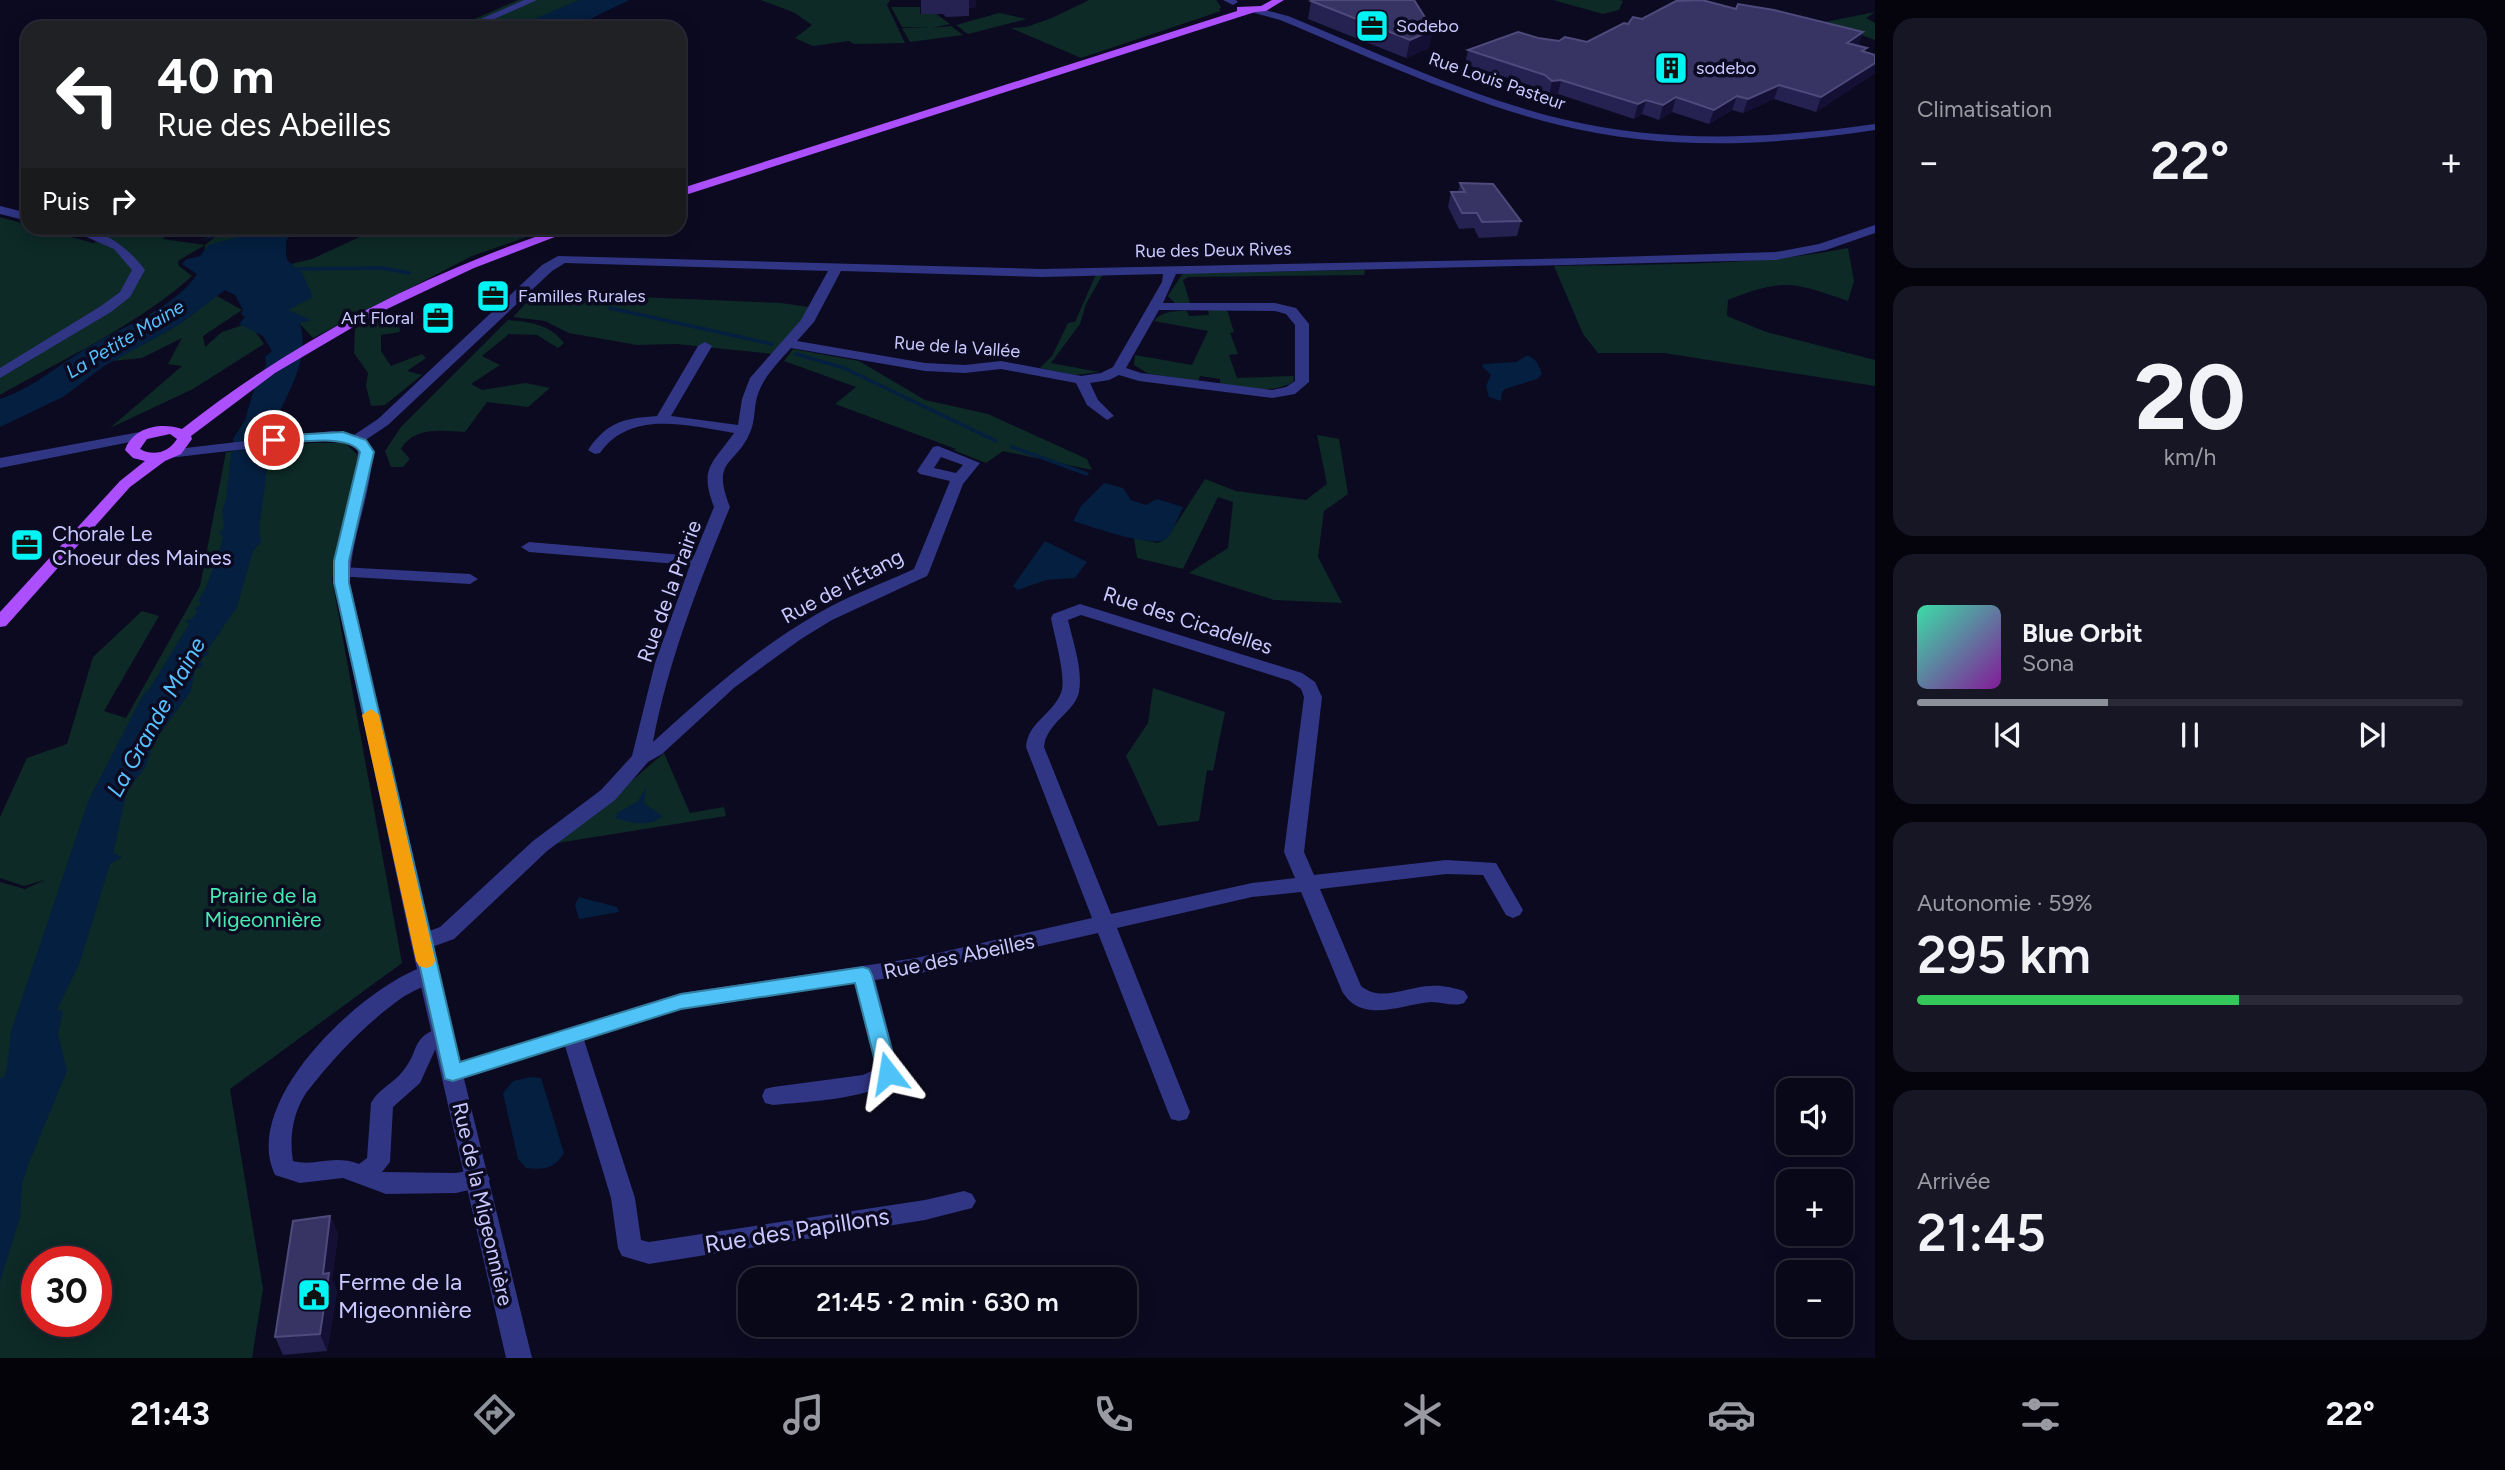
<!DOCTYPE html>
<html lang="fr">
<meta charset="utf-8">
<style>
body{margin:0;font-family:Figtree,sans-serif;background:#171625;color:#f1f3f6;height:100vh;display:flex;flex-direction:column;font-size:26px;white-space:nowrap}
*{box-sizing:border-box;margin:0}
p{font-size:23px;color:#999aa2}
.icon{flex:none;width:38px;height:38px;fill:none;stroke:currentColor;stroke-width:2;stroke-linecap:round;stroke-linejoin:round}
.map{position:relative;flex:1;overflow:hidden}
.details{display:flex;flex-direction:column;gap:18px;padding:18px;background:#05040d;width:630px}
.details>*{flex:none}
.top-card{position:absolute;left:21px;top:21px;width:665px;height:214px;border-radius:21px;box-shadow:0 4px 18px #0003,0 0 0 2px #292937;background:#202124;color:#fff;overflow:hidden}
.fabs{position:absolute;left:1776px;top:1078px;display:grid;gap:14px}
.fabs a{display:grid;place-items:center;width:77px;height:77px;border-radius:14px;background:#090818;box-shadow:0 4px 18px #0003,0 0 0 2px #292937;font-size:35px}
.speed{position:absolute;left:21px;top:1246px;display:flex;gap:14px;font-size:35px;font-weight:700;text-align:center}
.speed>*{display:grid;place-content:center;width:91px;height:91px;border-radius:50%;background:#090818;box-shadow:0 4px 18px #0003,0 0 0 2px #292937;line-height:1}
.speed .limit{border:10px solid #d22;background:#fff;color:#111}
.pin{position:absolute;display:grid;place-items:center;width:60px;height:60px;color:#fff;margin:-30px;border:4px solid #fff;border-radius:50%;box-shadow:0 2px 7px #0007}
.me{position:absolute;width:77px;margin:-38px;rotate:346deg;stroke-linejoin:round;filter:drop-shadow(0 0 5px #0008)}
.turn{display:flex;align-items:center;gap:24px;height:147px;padding:0 21px;font-size:32px}
.turn .icon{width:91px;height:91px;stroke-width:2.5}
.turn b{display:block;font-size:49px;line-height:60px}
.then{display:flex;align-items:center;height:66px;padding:0 21px;background:#0003;gap:14px;font-size:26px}
.big{font-size:52px;font-weight:600;line-height:1.1}
.details .card{flex:1;display:flex;flex-direction:column;justify-content:center;gap:10px;min-width:0;padding:0 24px;border-radius:21px;background:#171625}
.details .dial{align-items:center;gap:0}
.dial b{font-size:91px;line-height:1}
.song{display:flex;align-items:center;gap:21px}
.cover{width:84px;height:84px;border-radius:10px;background:linear-gradient(135deg,hsl(160 70% 55%),hsl(290 70% 35%))}
.played{height:7px;border-radius:4px;background:linear-gradient(90deg,#8c9099 35%,#292937 35%)}
.keys{display:flex;justify-content:space-around;direction:ltr}
.heat{display:flex;justify-content:space-between;align-items:center;font-size:38px;direction:ltr}
.charge{height:10px;border-radius:5px;background:linear-gradient(90deg,#34c759 59%,#292937 0)}
.trip{position:absolute;left:738px;top:1267px;width:399px;height:70px;border-radius:21px;background:#090818;box-shadow:0 4px 18px #0003,0 0 0 2px #292937;font-weight:600;line-height:70px;text-align:center}
.menu{display:flex;height:112px;justify-content:space-around;align-items:center;background:#04030a;color:#999aa2}
.menu .icon{width:49px;height:49px}
.menu .selected{color:#8c9099}
.menu b{font-size:32px;color:#f1f3f6}
main{display:flex;flex:1;min-height:0}
.map>svg:first-child{display:block}
.green{fill:#0d2a26;fill-rule:evenodd}
.water{fill:#041f3f}
.lines{fill:none;stroke-linecap:round;stroke-linejoin:round}
.stream{stroke:#041f3f;stroke-width:3.5}
.minor{fill:#303584;fill-rule:evenodd}
.tertiary{fill:#303584;fill-rule:evenodd}
.primary{fill:#ac50ff;fill-rule:evenodd}
.wall{fill:#252150}
.shaded-wall{fill:#141035}
.building{fill:#373363;stroke:#4e4a7b;stroke-width:2}
.route{fill:#4fc3f7;stroke:#337fa1;stroke-width:2}
.slow{fill:#f59e0b}
.labels{text-anchor:middle;dominant-baseline:central;stroke-width:7;stroke-linejoin:round;paint-order:stroke}
.far-poi-label{font-size:18px;fill:#cac9ff;stroke:#0c0a20;text-anchor:start}
.far-street-label{font-size:18px;fill:#cac9ff;stroke:#0c0a20}
.far-water-label{font-size:19px;font-style:italic;fill:#57c2ff;stroke:#0c0a20}
.poi-label{font-size:21px;fill:#cac9ff;stroke:#0c0a20;text-anchor:start}
.street-label{font-size:21px;fill:#cac9ff;stroke:#0c0a20}
.park-label{font-size:21px;fill:#49ebb2;stroke:#0c0a20}
.water-label{font-size:23px;font-style:italic;fill:#57c2ff;stroke:#0c0a20}
.near-street-label{font-size:24px;fill:#cac9ff;stroke:#0c0a20}
.near-poi-label{font-size:24px;fill:#cac9ff;stroke:#0c0a20;text-anchor:start}
</style>
<main>
<div class="map">
<svg width="1875" height="1358" viewBox="0 0 1875 1358">
<rect width="100%" height="100%" fill="#0c0a20"/>
<path class="green" d="M518,0H579L518,28H454Z
M761,0H890L887,5L905,43L854,44L849,41L813,46L795,38L812,25L793,12Z
M1089,0H1216L1221,7L1219,9L1221,11L1081,58L1011,28L1026,27L1052,18Z
M1553,0H1619L1623,1L1619,10L1603,14Z
M891,7H920V14H936L950,24L932,28L951,26L963,35L910,42L902,28L930,27H902Z
M1774,12L1825,22L1875,12L1866,18L1875,23V40L1850,31Z
M999,13L1027,19L968,34L956,25Z
M0,217L28,225V228H38L93,243L125,228H176L163,239L205,245L226,228H243L248,236L204,259L205,245L178,261L179,266L192,276C136,326 65,358 0,395Z
M379,228H552L472,256L313,338L287,310L291,264L312,259Z
M1848,248L1854,281L1848,301C1793,282 1783,278 1728,300L1727,316L1766,332L1875,360V386L1664,353H1598L1583,334L1554,266C1652,264 1752,267 1848,248Z
M1365,270L1364,275L1188,277L1183,280L1190,303H1175L1168,296L1183,273Z
M1096,274H1103L1086,304L1080,324L1051,363L1099,372L1076,375L1040,368L1052,356L1068,323L1075,322Z
M540,293L781,303L809,307L803,321L773,354L676,344L637,345L569,333L545,321L513,317L527,302L544,300Z
M217,296L242,310L203,336L205,347L222,332L249,323L264,344L193,389L110,428L182,366L168,364L182,338L142,358L112,361Z
M1208,310H1227L1234,332L1230,333L1238,354L1229,355L1237,378L1294,376L1293,382C1270,395 1245,387 1220,384V379L1200,376L1198,381L1149,374L1134,365L1135,355L1192,365L1208,331L1154,321C1162,311 1175,311 1187,311L1189,316L1209,315Z
M403,312L419,317L399,321L400,332L381,335V351L391,366L422,354L426,358L407,371L422,375L385,405L371,406L366,386L368,373L354,353L355,329L378,315Z
M508,320C530,322 550,324 564,343L558,348L537,335L509,334L482,356L500,365L471,384L482,390L526,383L550,388L528,407L487,402L465,432C442,431 415,426 401,449L410,459L403,467H391L385,451L401,427Z
M793,349L859,361L925,400L988,414L1087,459L1092,470L1003,451L986,463L953,450L956,449L835,404L856,387L784,361Z
M1317,435L1339,439L1348,494L1324,511L1318,557L1342,603L1274,600L1189,573L1228,548L1233,502L1218,497L1183,569L1137,558L1134,538L1158,543L1167,538L1205,479L1236,491L1306,500L1327,484Z
M311,443H345L360,457L332,579L402,963L230,1089L263,1289L252,1358H0V882L25,889L45,880L24,886L0,878V817L27,758L67,744L93,657L142,611L159,616L104,711L126,718L200,586L226,452ZM37,1262H96V1321H37Z
M1153,688L1225,712L1213,771L1207,770L1199,821L1158,826L1126,756L1148,723Z
M664,753L690,813L724,807L726,816L551,844L606,803Z"/>
<path class="water" d="M579,0H629L572,28H513Z
M233,228H295L286,241V255L288,261L302,273L313,297L288,310L311,320L300,323C312,368 279,402 265,447C263,454 265,461 266,468C267,492 256,521 261,542L253,551L237,607L208,649L209,654L200,659L203,666L195,670L191,691L153,743L146,766L127,791L113,853L122,857L110,864L80,962L57,1010L63,1011L58,1033L67,1071L30,1160L22,1183L20,1217L0,1282V1078L4,1077L7,1068L11,1031L89,799L143,695L150,688L189,624L185,621L192,619L197,612L195,608L202,604L198,601C205,592 216,564 215,554L219,553L223,537L219,533L224,528L222,511L226,499L231,453L234,451L233,439L245,420L254,389L266,365L265,357L272,351L263,336L239,324L245,317L241,314L243,310L235,295L225,290L179,325L104,366L63,397L0,427V399C36,387 60,363 92,345C124,326 176,307 197,274L182,264L187,259L200,256L209,245L245,235L248,231L200,240Z
M1526,356H1530L1537,362L1542,374L1537,379L1505,389L1502,392L1501,401L1489,397L1486,386L1491,375L1482,366L1484,364L1516,362Z
M1104,483L1123,488L1131,500L1146,505L1157,499L1183,507C1178,516 1175,529 1168,537C1157,551 1090,526 1073,521L1081,506Z
M1045,541L1087,562L1075,578L1046,580L1018,590L1013,586Z
M646,788L644,803L662,816C649,828 631,823 616,818L617,813L637,802Z
M579,897L617,907L619,912L579,919L575,905Z
M530,1077L541,1078L564,1153C554,1169 544,1170 526,1168L518,1159L503,1093L513,1081Z"/>
<g class="lines">
<path class="stream" d="M294,269L382,268L409,273
M610,308L772,344
M796,354L844,368L996,441
M1012,447L1087,474"/>
<path class="minor" d="M524,0H537L474,28H460Z
M1223,0H1236L1238,2L1233,5Z
M1254,7L1288,16C1378,53 1467,96 1562,119C1666,144 1771,139 1875,124V130C1770,146 1663,151 1559,125C1462,101 1372,58 1280,20L1251,12V8Z
M0,206L28,213V221L0,214Z
M1875,225V233L1826,250L1776,260L1176,274L1163,303H1275L1296,308L1309,324V382L1295,394L1272,398L1139,381L1119,375L1109,380L1090,383L1098,400L1114,416L1107,420L1087,405L1076,383L1001,369L965,373L925,371L791,348C777,364 763,377 757,397C754,408 755,420 751,430C737,467 710,457 730,507C699,583 668,661 653,742C705,695 756,649 817,614C847,596 882,584 914,569L950,481L920,474L917,471L933,447L938,446L980,463L963,484L929,572L927,576L832,620L801,639L735,687L662,754L648,762L615,800L547,851L454,939L421,951L414,949L411,943L414,937L440,927L533,841L601,790L632,756L655,663L690,565L529,552L521,547L529,542L694,556L714,507C699,468 712,464 734,433C689,426 631,409 600,453L595,454L588,450C607,422 624,418 657,416L698,346L705,342L712,346L671,416L738,425L742,399L750,378L801,320L828,271L565,263L552,271L388,425L361,443H351L349,440L351,437L378,419L542,265L558,256L1042,269L1583,258L1776,252L1819,244ZM841,271L1042,277L1163,274L1162,282L1113,367L1101,373L1081,376L1001,361L965,365L925,363L797,341L814,322ZM1159,310L1275,311L1286,314L1295,325V381L1286,387L1272,390L1141,373L1126,368ZM941,457L963,465L956,473L934,468Z
M66,228C99,225 126,245 145,270L130,297L111,312L0,378V368L101,306L120,292L132,270L114,249Z
M145,431L152,435L150,438L0,468V458Z
M341,567L470,574L478,579L470,584L335,576L333,572Z
M1080,604L1302,673L1315,682L1322,697L1304,852L1314,875L1446,860L1496,863L1523,910L1520,915L1513,918L1506,915L1483,875L1446,874L1320,889L1361,986C1382,1003 1407,986 1431,986C1442,985 1454,988 1464,991L1468,997L1464,1003C1453,1007 1443,1002 1431,1002C1403,1004 1361,1025 1342,991L1301,892L1252,897L1117,928L1190,1112L1187,1119L1179,1121L1171,1119L1168,1112L1098,933L916,974L875,980L899,1073C886,1099 801,1102 773,1105L765,1103L762,1096L765,1089L773,1087L863,1075L876,1069L855,983L681,1009L584,1040L635,1198L641,1240L649,1242L925,1200L964,1191L972,1194L976,1201L972,1208L925,1220L649,1264L622,1256L618,1248L611,1198L565,1046L453,1082L445,1079L442,1073L445,1067L681,993L916,958L1092,918L1026,747C1028,722 1052,715 1061,693C1067,678 1054,635 1051,618L1053,614ZM1081,615L1290,681L1301,689L1304,697L1284,852L1295,878L1252,883L1111,914L1044,747C1046,723 1075,712 1079,692C1083,669 1073,642 1068,620Z
M428,965L435,967L438,973C433,984 414,990 403,997C366,1023 334,1057 306,1093C293,1113 289,1137 293,1161C316,1167 332,1154 359,1164L367,1158L371,1103C378,1089 394,1083 403,1071C421,1049 409,1038 443,1026L451,1029L454,1035L451,1041L435,1050L420,1083L393,1107L390,1162L382,1172L456,1173L478,1169L486,1172L490,1179L486,1186L456,1193L386,1194L343,1178L300,1183L275,1175C239,1101 364,985 428,965Z"/>
<path class="tertiary" d="M332,431L361,437L372,448C373,494 350,537 350,583L431,943L532,1358H506L411,943L334,583C334,537 357,495 358,449L351,443L332,439L169,458L162,454L169,450Z"/>
<path class="primary" d="M1272,0H1284L1266,11L1255,12L679,197V189L1237,11V7L1261,6Z
M561,228H578L474,268L372,316L275,373L191,436L192,439L181,454L165,461L130,487L6,626L0,627V612L120,481L145,461L133,458L125,450C133,427 161,422 182,429C296,339 423,274 561,228ZM170,434L177,439C169,452 154,457 140,449L147,439Z"/>
</g>
<path class="wall" d="M921,0H976V7L969,8V16L946,17L943,14H921Z
M1314,0L1429,48L1406,58L1308,19L1311,1Z
M1642,19L1859,46L1865,52L1875,55V73L1816,112L1774,99L1743,113L1732,110L1709,124L1672,112L1659,120L1642,114L1634,119L1558,94L1549,96L1541,89L1465,64L1468,50L1538,38L1559,41L1587,42L1628,24Z
M1460,183L1521,221L1517,236L1479,238L1474,228L1459,229L1448,207L1451,192H1458Z
M330,1216L338,1234L332,1279L337,1291L327,1351L283,1355L275,1337Z"/>
<path class="shaded-wall" d="M969,0H976V7L969,8Z
M1433,30L1429,48L1406,58L1410,40Z
M1863,32L1859,46L1847,43Z
M1875,63V73L1816,112L1821,97Z
M1561,80L1558,94L1549,96L1552,81Z
M1779,85L1774,99L1743,113L1748,99Z
M1737,96L1732,110L1709,124L1714,110Z
M1676,97L1672,112L1659,120L1663,105Z
M1646,100L1642,114L1634,119L1638,104Z
M330,1216L338,1234L332,1279L337,1291L327,1351L320,1334L323,1274Z"/>
<path class="building" d="M1314,0H1414L1433,30L1410,40L1311,1Z
M1702,0L1736,9L1738,4L1774,10L1863,32L1847,43L1867,48L1862,51L1875,55V63L1821,97L1779,85L1748,99L1737,96L1714,110L1676,97L1663,105L1646,100L1638,104L1561,80L1552,81L1545,75L1468,50L1518,32L1538,38L1559,41L1565,37L1587,42L1624,23L1628,24L1633,17L1642,19L1676,1Z
M1460,183L1493,184L1521,221L1482,222L1477,213H1462L1451,192H1465Z
M330,1216L323,1274L329,1273L320,1334L275,1337L293,1221Z"/>
<path class="route" d="M343,432L366,440L374,452L349,561V583L460,1062L681,994L863,967L869,969L872,975L898,1073L895,1078L888,1081L881,1078L878,1073L855,983L681,1009L453,1081L445,1079L334,583V561L360,452C348,433 295,443 274,444L267,440L274,436Z"/>
<path class="slow" d="M371,709L379,715L435,961L432,966L426,968L419,966L416,961L362,715Z"/>
<defs>
<symbol id="office-square" viewBox="-11 -11 22 22"><rect x="-9" y="-9" width="18" height="18" rx="4" fill="#00f4f4" stroke="#0c0a20"/><path d="M-6-3h4V-5.5h4V-3h4V5H-6ZM-1-4.5V-3h2v-1.5ZM-6 0V1H6V0Z" fill="#111"/></symbol>
<symbol id="building-square" viewBox="-11 -11 22 22"><rect x="-9" y="-9" width="18" height="18" rx="4" fill="#00f4f4" stroke="#0c0a20"/><path d="M-4-6H4V6H1V3H-1V6H-4ZM-2.5-4.3h1.7v1.8h-1.7ZM.8-4.3h1.7v1.8H.8ZM-2.5-1h1.7V.8h-1.7ZM.8-1h1.7V.8H.8Z" fill="#111"/></symbol>
<symbol id="civic-square" viewBox="-11 -11 22 22"><rect x="-9" y="-9" width="18" height="18" rx="4" fill="#00f4f4" stroke="#0c0a20"/><path d="M-.6-6.5H3V-4.5H.6V-3L4-1V1h2V6H-6V1h2V-1L-.6-3ZM-1.2 2.5V6h2.4V2.5Z" fill="#111"/></symbol>
</defs>
<g fill-rule="evenodd">
<use href="#office-square" x="1353" y="7" width="38" height="38"/>
<use href="#building-square" x="1652" y="49" width="38" height="38"/>
<use href="#office-square" x="474" y="277" width="38" height="38"/>
<use href="#office-square" x="419" y="299" width="38" height="38"/>
<use href="#office-square" x="8" y="526" width="38" height="38"/>
<use href="#civic-square" x="295" y="1276" width="38" height="38"/>
</g>
<g class="labels">
<g class="far-poi-label">
<text x="1396" y="26">Sodebo</text>
<text x="1696" y="68">sodebo</text>
<text x="518" y="296">Familles Rurales</text>
<text x="414" y="318" text-anchor="end">Art Floral</text>
</g>
<g class="far-street-label">
<text transform="translate(1497 81) rotate(19)">Rue Louis Pasteur</text>
<text transform="translate(1213 250) rotate(-1)">Rue des Deux Rives</text>
<text transform="translate(957 347) rotate(4)">Rue de la Vallée</text>
</g>
<g class="far-water-label">
<text transform="translate(125 339) rotate(-31)">La Petite Maine</text>
</g>
<g class="poi-label">
<text x="52" y="533">Chorale Le<tspan x="52" dy="24">Choeur des Maines</tspan></text>
</g>
<g class="street-label">
<text transform="translate(842 586) rotate(-28)">Rue de l'Étang</text>
<text transform="translate(669 591) rotate(-70)">Rue de la Prairie</text>
<text transform="translate(1188 620) rotate(18)">Rue des Cicadelles</text>
<text transform="translate(959 956) rotate(-12)">Rue des Abeilles</text>
<text transform="translate(483 1204) rotate(77)">Rue de la Migeonnière</text>
</g>
<g class="park-label">
<text x="263" y="895">Prairie de la<tspan x="263" dy="24">Migeonnière</tspan></text>
</g>
<g class="water-label">
<text transform="translate(156 717) rotate(-61)">La Grande Maine</text>
</g>
<g class="near-street-label">
<text transform="translate(797 1230) rotate(-9)">Rue des Papillons</text>
</g>
<g class="near-poi-label">
<text x="338" y="1281">Ferme de la<tspan x="338" dy="28">Migeonnière</tspan></text>
</g>
</g>
</svg>
<div class="fabs">
<a><svg class="icon" aria-label="sound" viewBox="0 0 24 24"><path d="M4 9h4l5-4v14l-5-4H4zM17 9q2 3 0 6"/></svg></a>
<a>+</a>
<a>−</a>
</div>
<div class="speed"><div class="limit">30</div></div>
<div class="pin" style="left:274px;top:440px;background:#d93025"><svg class="icon" aria-label="arrive" viewBox="0 0 24 24"><path d="M6 21V4h12l-3 4 3 4H6"/></svg></div>
<svg class="me" style="left:888px;top:1073px" viewBox="-20 -20 40 40"><path d="M0-17L14 15 0 8-14 15z" fill="#4fc3f7" stroke="#fff" stroke-width="4"/></svg>
<div class="trip">21:45 · 2 min · 630 m</div>
<div class="top-card">
<div class="turn"><svg class="icon" aria-label="left" viewBox="0 0 24 24"><path d="M17 20v-9H6M10 6l-5 5 5 5"/></svg><div><b>40 m</b>Rue des Abeilles</div></div>
<div class="then">Puis<svg class="icon" aria-label="right" viewBox="0 0 24 24"><path d="M7 20v-9h11M14 6l5 5-5 5"/></svg></div>
</div>
</div>
<section class="details">
<div class="card"><p>Climatisation</p>
<div class="heat"><a>−</a><b class="big">22°</b><a>+</a></div>
</div>
<div class="card dial"><b>20</b><p>km/h</p></div>
<div class="card">
<div class="song"><i class="cover"></i><div><b>Blue Orbit</b><p>Sona</p></div></div>
<div class="played"></div>
<div class="keys"><svg class="icon" aria-label="previous" viewBox="0 0 24 24"><path d="M18 5L8 12l10 7zM5 5v14"/></svg><svg class="icon" aria-label="pause" viewBox="0 0 24 24"><path d="M8 5v14M16 5v14"/></svg><svg class="icon" aria-label="next" viewBox="0 0 24 24"><path d="M6 5l10 7-10 7zM19 5v14"/></svg></div>
</div>
<div class="card"><p>Autonomie · 59%</p><b class="big">295 km</b><div class="charge"></div></div>
<div class="card"><p>Arrivée</p><b class="big">21:45</b></div>
</section>
</main>
<nav class="menu">
<b>21:43</b>
<svg class="icon selected" aria-label="directions" viewBox="0 0 24 24"><path d="M12 3l9 9-9 9-9-9zM9 14v-3h6M13 9l2 2-2 2"/></svg>
<svg class="icon" aria-label="music" viewBox="0 0 24 24"><path d="M9 18V5l10-2v13"/><circle cx="6" cy="18" r="3"/><circle cx="16" cy="16" r="3"/></svg>
<svg class="icon" aria-label="phone" viewBox="0 0 24 24"><path d="M5 4h4l2 5-3 2q2 4 5 5l2-3 5 2v4C11 20 4 13 5 4z"/></svg>
<svg class="icon" aria-label="climate" viewBox="0 0 24 24"><path d="M12 3v18M4 7l16 10M4 17L20 7"/></svg>
<svg class="icon" aria-label="car" viewBox="0 0 24 24"><path d="M5 17H2v-5l4-1 3-4h7l3 4 3 1v5h-3M9 17h6M6 11h13"/><circle cx="7" cy="17" r="2"/><circle cx="17" cy="17" r="2"/></svg>
<svg class="icon" aria-label="filters" viewBox="0 0 24 24"><path d="M4 7h16M4 17h16"/><circle cx="9" cy="7" r="2"/><circle cx="15" cy="17" r="2"/></svg>
<b>22°</b>
</nav>
